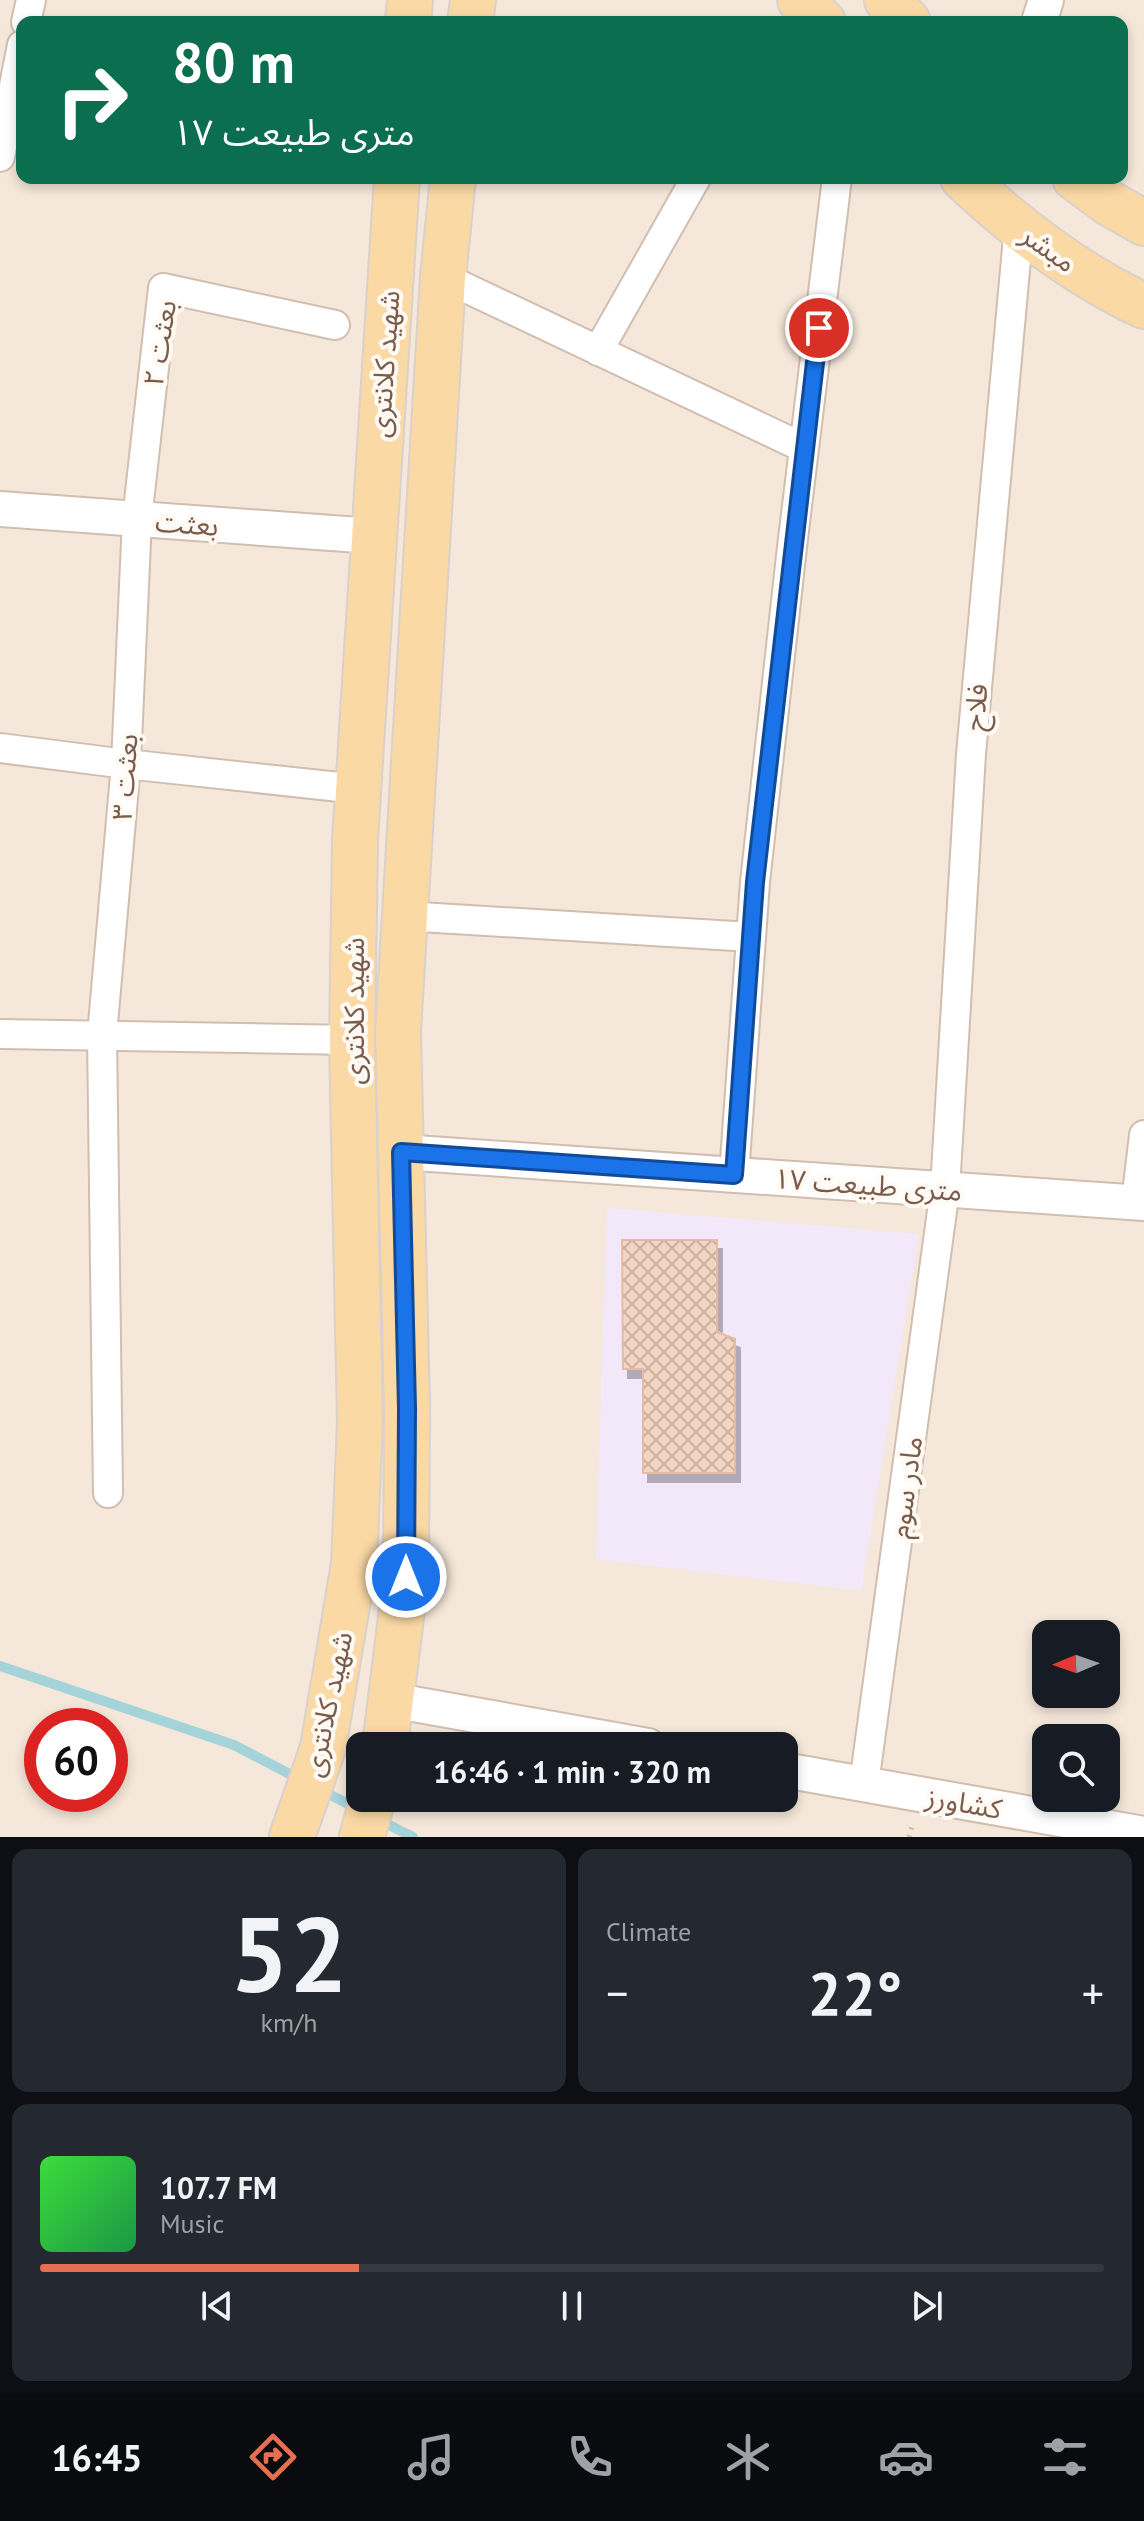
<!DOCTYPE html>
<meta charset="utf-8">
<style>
body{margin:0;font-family:"PT Sans","Noto Sans Arabic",sans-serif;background:#242831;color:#f1f3f6;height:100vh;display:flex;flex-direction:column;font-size:30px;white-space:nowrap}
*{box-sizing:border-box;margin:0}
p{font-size:26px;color:#9ea1a6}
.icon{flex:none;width:44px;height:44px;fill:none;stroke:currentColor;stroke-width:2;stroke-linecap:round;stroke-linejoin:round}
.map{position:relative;height:1837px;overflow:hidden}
.details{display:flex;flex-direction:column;gap:12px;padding:12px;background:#0d0f14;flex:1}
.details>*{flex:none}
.guide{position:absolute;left:16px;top:16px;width:1112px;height:168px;border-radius:16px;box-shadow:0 4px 12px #0003;background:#0b6e4f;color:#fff;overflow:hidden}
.needle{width:52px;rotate:268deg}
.buttons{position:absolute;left:1032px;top:1620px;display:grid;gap:16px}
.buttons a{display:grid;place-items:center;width:88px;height:88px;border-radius:16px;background:#171b24;box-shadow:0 4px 12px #0003;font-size:40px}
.speed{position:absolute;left:24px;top:1708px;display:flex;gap:16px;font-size:40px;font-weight:700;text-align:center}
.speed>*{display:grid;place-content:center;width:104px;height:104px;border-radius:50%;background:#171b24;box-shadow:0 4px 12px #0003;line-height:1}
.speed .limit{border:12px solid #d22;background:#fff;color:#111}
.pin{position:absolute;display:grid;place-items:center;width:68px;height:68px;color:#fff;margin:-34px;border:4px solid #fff;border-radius:50%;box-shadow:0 2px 8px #0007}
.me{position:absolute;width:88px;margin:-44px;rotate:0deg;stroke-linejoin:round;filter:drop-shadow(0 0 6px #0008)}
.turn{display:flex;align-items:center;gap:28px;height:168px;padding:0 24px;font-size:36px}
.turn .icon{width:104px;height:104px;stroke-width:2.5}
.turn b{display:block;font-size:56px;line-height:68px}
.big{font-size:60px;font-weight:800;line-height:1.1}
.details .card{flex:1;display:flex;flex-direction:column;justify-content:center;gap:12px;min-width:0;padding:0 28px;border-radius:16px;background:#242831}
.details .dial{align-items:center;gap:0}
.dial b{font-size:104px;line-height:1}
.song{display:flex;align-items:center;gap:24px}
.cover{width:96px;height:96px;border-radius:12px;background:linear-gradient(135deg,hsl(120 70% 55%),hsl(140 70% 35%))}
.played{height:8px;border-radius:4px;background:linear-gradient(90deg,#e76f51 30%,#363941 30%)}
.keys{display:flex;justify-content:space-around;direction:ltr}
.heat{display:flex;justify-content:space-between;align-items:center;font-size:44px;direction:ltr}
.details .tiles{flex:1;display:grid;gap:12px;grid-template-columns:1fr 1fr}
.card:last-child{grid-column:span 2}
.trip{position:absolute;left:346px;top:1732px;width:452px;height:80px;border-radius:16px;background:#171b24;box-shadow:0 4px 12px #0003;font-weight:800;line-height:80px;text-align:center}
.dock{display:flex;height:128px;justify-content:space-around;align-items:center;background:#090b0e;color:#9ea1a6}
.dock .icon{width:56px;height:56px}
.dock .current{color:#e76f51}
.dock b{font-size:36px;color:#f1f3f6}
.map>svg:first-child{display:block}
.residential{fill:#f5e8da;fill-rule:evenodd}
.education{fill:#f3e8fa}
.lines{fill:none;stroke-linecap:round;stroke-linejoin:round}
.stream{stroke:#a5d3da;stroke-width:10}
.building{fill:url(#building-cross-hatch);stroke:#e6bba3;stroke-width:2;filter:url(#shadow)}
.minor-casing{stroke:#d1beb0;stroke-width:32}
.tertiary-casing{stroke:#d1beb0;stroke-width:38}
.primary-casing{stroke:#dad1cd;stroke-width:48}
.path{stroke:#d9b8a5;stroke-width:5;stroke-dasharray:2 6;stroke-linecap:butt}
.minor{stroke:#fff;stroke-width:28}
.tertiary{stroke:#fff;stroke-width:34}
.primary{stroke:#fbd9a5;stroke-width:44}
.route-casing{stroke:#114b97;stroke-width:20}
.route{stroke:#1a73e8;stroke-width:14}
.labels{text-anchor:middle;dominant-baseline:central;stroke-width:8;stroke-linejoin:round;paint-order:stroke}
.street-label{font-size:28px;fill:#7a5c4d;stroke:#fffaf3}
</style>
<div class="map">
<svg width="1144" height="1837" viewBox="0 0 1144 1837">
<defs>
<pattern id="building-cross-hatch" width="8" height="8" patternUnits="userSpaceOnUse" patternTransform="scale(2)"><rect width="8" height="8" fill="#f3d5c3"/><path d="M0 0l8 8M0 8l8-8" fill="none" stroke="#cab0a1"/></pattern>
<filter id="shadow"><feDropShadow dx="5" dy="9" stdDeviation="0" flood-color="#0004"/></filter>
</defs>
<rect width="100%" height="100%" fill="#fdf6ec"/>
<path class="residential" d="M0,0H1144V1837H0ZM22,22H1122V178H22ZM1046,1634H1106V1694H1046ZM42,1726H110V1794H42ZM1046,1738H1106V1798H1046ZM360,1746H784V1798H360Z"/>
<path class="education" d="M607,1208L919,1234L861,1591L596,1559Z"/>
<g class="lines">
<path class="stream" d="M0,1666L234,1745L301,1780
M319,1789L358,1809
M379,1820L413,1837"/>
</g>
<path class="building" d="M622,1240H717V1332L735,1339V1473H643V1369H623Z"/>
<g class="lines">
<defs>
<path id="minor" d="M26,22L31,0
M0,157L22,45
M443,277L804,448
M598,351L696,178
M0,748L126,764L358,789
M404,916L751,937
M0,1034L352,1040
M734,1175L755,882L792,547L837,178
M1136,1202L1144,1135
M108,1493L102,1035L126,764L137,519L163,288L335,325
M864,1784L945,1189L971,754L1019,226"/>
<path id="tertiary" d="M1039,22L1046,0
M0,509L373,536
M401,1152L1144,1203
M391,1700L648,1746
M784,1770L1144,1834"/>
<path id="primary" d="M800,0L823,22
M887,0L908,22
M408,22L410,0
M470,22L473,0
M963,178C1016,228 1078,275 1144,306
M1075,178L1109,203L1144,223
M385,1746L406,1577L407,1408L398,1031L443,277L453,178
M292,1837L323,1748L354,1564L360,1422L352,1040L355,840L397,178
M362,1837L373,1798"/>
</defs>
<use href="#minor" class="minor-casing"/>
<use href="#tertiary" class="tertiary-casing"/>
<use href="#primary" class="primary-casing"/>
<path class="path" d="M909,1837L912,1826"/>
<use href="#minor" class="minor"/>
<use href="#tertiary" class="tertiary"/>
<use href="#primary" class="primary"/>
</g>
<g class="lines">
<defs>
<path id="route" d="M406,1577L407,1408L401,1152L734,1175L755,882L819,328"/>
</defs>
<use href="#route" class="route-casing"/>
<use href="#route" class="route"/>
</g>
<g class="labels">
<g class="street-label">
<text transform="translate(1049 248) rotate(35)">مبشر</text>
<text transform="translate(159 343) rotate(-81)">بعثت ۲</text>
<text transform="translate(384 364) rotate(-86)">شهید کلانتری</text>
<text transform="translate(187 523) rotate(4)">بعثت</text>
<text transform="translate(975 707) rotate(-85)">فلاح</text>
<text transform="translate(124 777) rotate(-86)">بعثت ۳</text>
<text transform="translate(353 1011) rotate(-90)">شهید کلانتری</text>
<text transform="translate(868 1184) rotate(4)">۱۷ متری طبیعت</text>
<text transform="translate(905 1487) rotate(-82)">مادر سوم</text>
<text transform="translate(327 1704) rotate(-78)">شهید کلانتری</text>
<text transform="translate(964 1802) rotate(10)">کشاورز</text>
</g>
</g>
</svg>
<div class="buttons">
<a><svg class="needle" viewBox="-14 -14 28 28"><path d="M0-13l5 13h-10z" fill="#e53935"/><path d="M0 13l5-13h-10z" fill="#9ea1a6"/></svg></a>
<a><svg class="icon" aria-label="search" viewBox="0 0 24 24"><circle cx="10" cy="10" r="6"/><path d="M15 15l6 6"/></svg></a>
</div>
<div class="speed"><div class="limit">60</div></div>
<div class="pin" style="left:819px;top:328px;background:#d93025"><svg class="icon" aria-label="arrive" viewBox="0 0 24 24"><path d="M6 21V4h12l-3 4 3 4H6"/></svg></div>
<svg class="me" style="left:406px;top:1577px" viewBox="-20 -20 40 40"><circle r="17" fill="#1a73e8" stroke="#fff" stroke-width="3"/><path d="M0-11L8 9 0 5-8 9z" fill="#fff"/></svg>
<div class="trip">16:46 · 1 min · 320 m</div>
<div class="guide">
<div class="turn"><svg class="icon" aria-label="right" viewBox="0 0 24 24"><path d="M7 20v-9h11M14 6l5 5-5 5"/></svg><div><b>80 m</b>۱۷ متری طبیعت</div></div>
</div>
</div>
<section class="details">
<div class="tiles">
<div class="card dial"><b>52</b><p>km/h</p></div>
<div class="card"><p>Climate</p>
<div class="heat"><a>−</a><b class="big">22°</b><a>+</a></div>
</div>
<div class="card">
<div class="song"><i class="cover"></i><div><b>107.7 FM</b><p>Music</p></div></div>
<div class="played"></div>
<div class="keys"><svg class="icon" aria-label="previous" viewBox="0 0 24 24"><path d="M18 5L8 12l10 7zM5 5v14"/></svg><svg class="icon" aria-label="pause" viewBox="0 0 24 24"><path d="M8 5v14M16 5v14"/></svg><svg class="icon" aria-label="next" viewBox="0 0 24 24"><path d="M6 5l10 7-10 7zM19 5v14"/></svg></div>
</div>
</div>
</section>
<nav class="dock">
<b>16:45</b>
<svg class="icon current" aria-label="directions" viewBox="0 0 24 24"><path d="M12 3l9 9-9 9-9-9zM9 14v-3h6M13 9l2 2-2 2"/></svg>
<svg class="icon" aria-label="music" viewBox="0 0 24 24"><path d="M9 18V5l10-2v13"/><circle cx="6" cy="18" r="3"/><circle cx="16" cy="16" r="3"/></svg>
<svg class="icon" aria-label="phone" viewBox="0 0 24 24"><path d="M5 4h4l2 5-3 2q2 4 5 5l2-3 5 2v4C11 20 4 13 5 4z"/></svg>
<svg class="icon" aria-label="climate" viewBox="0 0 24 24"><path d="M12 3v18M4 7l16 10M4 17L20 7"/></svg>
<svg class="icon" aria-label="car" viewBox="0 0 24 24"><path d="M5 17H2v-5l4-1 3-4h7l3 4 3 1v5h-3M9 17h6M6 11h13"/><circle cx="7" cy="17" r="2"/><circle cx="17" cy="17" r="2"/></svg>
<svg class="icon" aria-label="filters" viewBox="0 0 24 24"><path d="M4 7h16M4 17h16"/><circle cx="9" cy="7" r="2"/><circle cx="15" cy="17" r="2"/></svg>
</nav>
